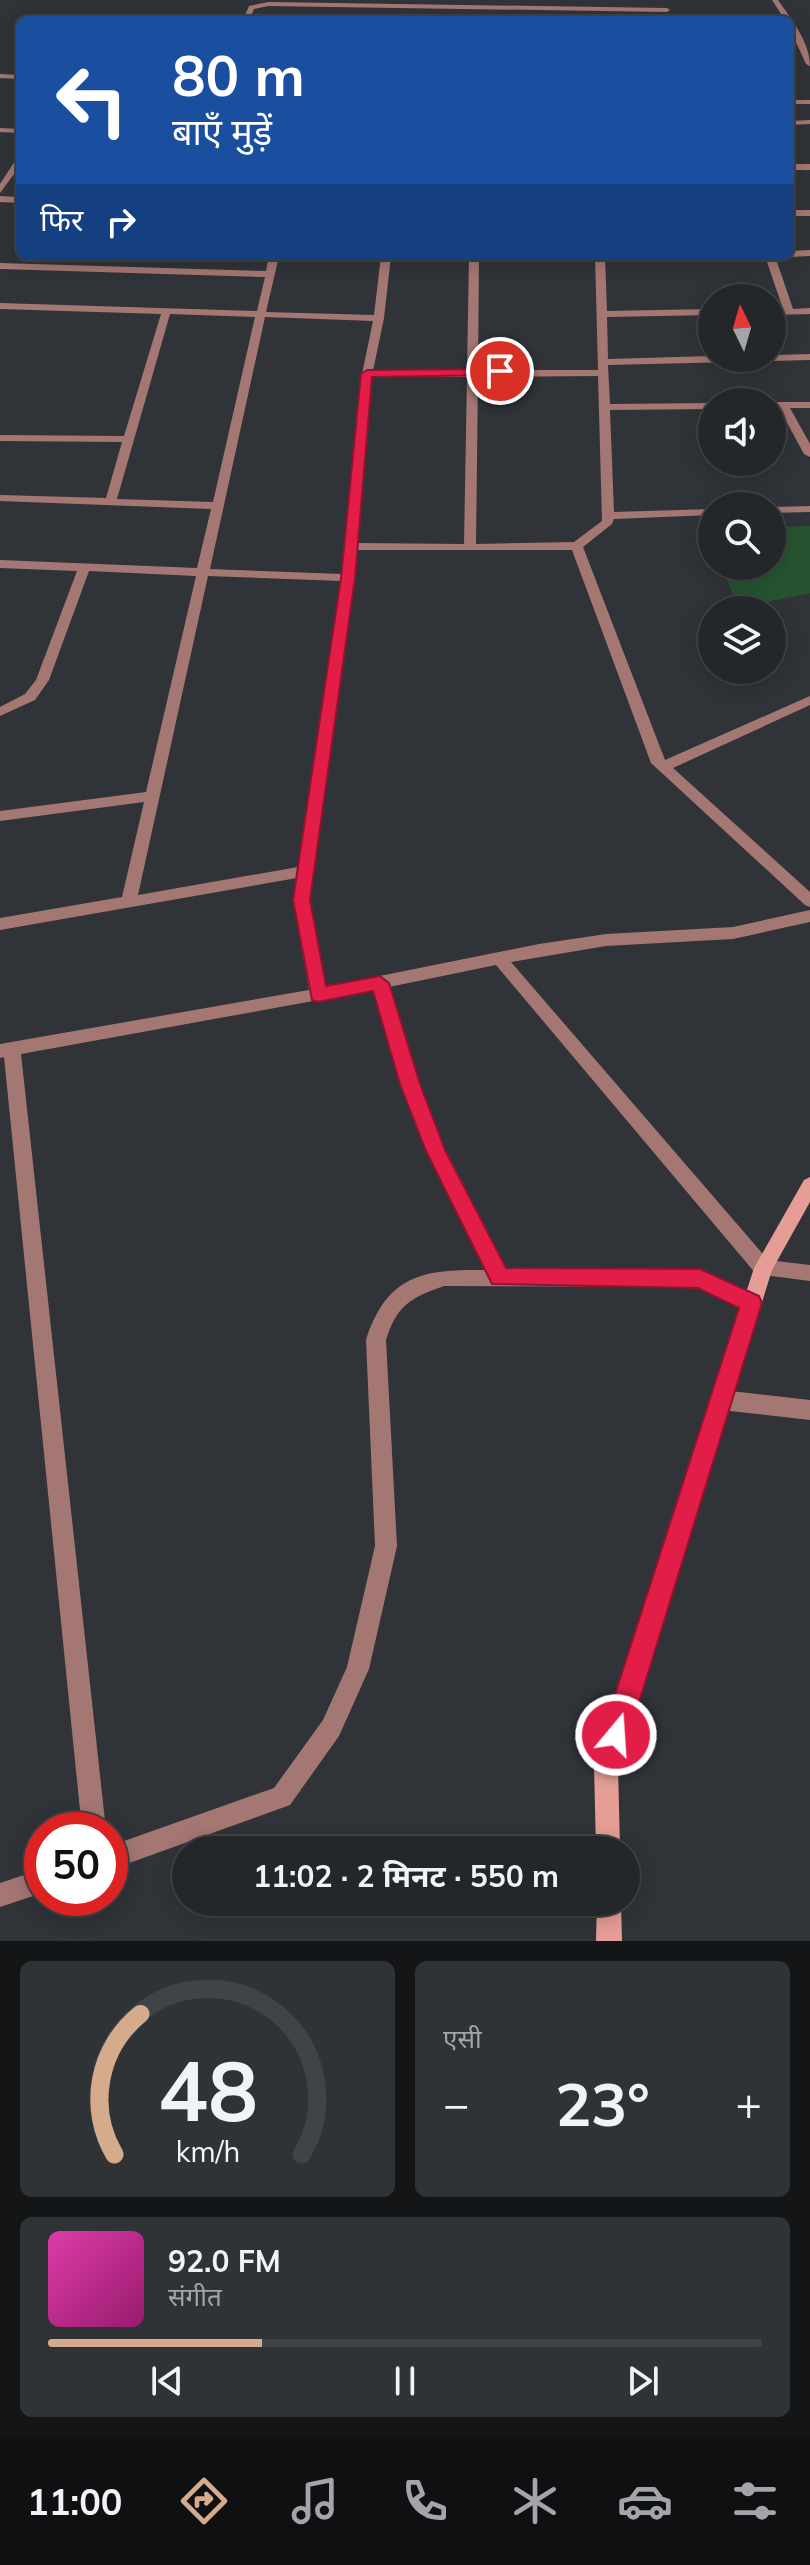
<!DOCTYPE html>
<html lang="hi">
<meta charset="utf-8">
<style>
body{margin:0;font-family:Mulish,"Noto Sans Devanagari",sans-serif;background:#303336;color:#f1f3f6;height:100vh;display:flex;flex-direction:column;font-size:30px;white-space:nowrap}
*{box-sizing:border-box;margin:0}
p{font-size:26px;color:#a3a5a8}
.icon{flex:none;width:44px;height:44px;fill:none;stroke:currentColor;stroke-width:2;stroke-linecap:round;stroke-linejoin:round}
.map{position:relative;height:1941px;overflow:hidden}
.details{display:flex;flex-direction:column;gap:20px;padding:20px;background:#141517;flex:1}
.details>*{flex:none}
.guide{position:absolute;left:16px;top:16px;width:778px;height:244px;border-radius:12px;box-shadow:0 4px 20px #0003,0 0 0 2px #414447;background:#1a4fa0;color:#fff;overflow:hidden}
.needle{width:52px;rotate:355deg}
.controls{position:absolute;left:698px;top:284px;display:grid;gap:16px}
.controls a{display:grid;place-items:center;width:88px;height:88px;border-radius:50%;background:#24272a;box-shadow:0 4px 20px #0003,0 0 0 2px #414447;font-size:40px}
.speed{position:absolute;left:24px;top:1812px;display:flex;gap:16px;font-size:40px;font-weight:700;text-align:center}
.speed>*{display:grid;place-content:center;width:104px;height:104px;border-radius:50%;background:#24272a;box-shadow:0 4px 20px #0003,0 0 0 2px #414447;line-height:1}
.speed .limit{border:12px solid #d22;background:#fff;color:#111}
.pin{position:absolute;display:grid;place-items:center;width:68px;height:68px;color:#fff;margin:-34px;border:4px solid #fff;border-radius:50%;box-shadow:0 2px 8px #0007}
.me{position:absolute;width:88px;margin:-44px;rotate:18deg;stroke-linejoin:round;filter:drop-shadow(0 0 6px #0008)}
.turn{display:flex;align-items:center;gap:28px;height:168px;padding:0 24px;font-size:36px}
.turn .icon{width:104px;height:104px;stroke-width:2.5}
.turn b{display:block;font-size:56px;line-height:68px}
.then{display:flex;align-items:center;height:76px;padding:0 24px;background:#0003;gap:16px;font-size:30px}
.big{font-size:60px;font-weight:700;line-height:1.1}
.details .card{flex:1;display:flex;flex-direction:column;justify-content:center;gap:12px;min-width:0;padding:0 28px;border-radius:12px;background:#303336}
.details .dial{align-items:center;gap:0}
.dial svg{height:208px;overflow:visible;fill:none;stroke:#414447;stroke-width:7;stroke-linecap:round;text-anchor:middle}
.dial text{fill:#f1f3f6;stroke:none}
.song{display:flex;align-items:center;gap:24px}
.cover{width:96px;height:96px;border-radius:12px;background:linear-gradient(135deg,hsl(320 70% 55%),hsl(320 70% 35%))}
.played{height:8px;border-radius:4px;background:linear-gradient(90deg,#d6ab8b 30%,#414447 30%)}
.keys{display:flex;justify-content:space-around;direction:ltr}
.heat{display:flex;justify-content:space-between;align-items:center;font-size:44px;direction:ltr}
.details .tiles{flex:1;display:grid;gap:20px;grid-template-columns:1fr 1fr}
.card:last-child{grid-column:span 2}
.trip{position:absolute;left:172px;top:1836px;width:468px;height:80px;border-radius:40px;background:#24272a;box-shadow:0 4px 20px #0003,0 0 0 2px #414447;font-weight:700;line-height:80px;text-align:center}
.menu{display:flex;height:128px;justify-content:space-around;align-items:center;background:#0e1011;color:#a3a5a8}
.menu .icon{width:56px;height:56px}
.menu .on{color:#d6ab8b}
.menu b{font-size:36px;color:#f1f3f6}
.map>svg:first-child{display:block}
.green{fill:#275430}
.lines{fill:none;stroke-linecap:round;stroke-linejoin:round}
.street{fill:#a57773;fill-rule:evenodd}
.secondary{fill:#e59d96;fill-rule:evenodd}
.route{fill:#e11d48;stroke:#92132f;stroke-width:2}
</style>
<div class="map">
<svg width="810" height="1941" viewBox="0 0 810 1941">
<rect width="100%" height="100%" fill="#303438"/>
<path class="green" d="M810,526V593L738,608L722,566H772V527Z"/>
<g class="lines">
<path class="street" d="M772,0H778C791,19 810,42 810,66L806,64L790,29V20H785Z
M268,2L667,8L670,10L667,12L268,6L254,9L249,20H243L249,6Z
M0,74L20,75V79L0,78Z
M790,100H810V104H790Z
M810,120V124L790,125V121Z
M0,128L20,129V133L0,132Z
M17,158H20V166L0,193V184Z
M790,164H810V170H790Z
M0,196L20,197V203L0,202Z
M790,210H810V216H790Z
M810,250V256L790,257L787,256H790V251Z
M269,256H279L266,312L374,315L381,256H391L384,318L373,371L467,370L469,256H479L478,370H598L595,256H605L607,311L712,309V315L607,317L608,359L712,356L772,358V355L810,354V360L608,365L610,404L712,403V409L610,410L614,512L712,509V515L614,519L612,524L583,547L665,760L810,696V705L673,768L810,892V907L805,905L651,763L572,550H357L309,900L325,987L539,944L606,934L733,927L810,910V922L733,939L606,946L511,962L768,1260L810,1265V1281L756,1274L496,965L389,987L419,1084L445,1151L505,1270L700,1271L758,1297L761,1303L758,1309L751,1312L699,1287L444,1286C410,1298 397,1305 386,1340L397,1546L369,1669L339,1736L290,1805L110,1870V1846L274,1788L323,1720L347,1667L375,1546L366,1340C387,1275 423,1269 486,1270L427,1151L401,1084L374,990L21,1054L106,1830H82L4,1057L0,1058V1044L309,990L293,900L297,878L0,930V918L122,897L144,802L0,821V811L146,792L196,576L89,571L49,680L35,700L0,716V707L25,694L36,680L77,571L0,568V560L197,568L211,509L0,501V495L106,498L122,442L0,441V435L124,436L161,314L0,309V303L257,311L265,277L0,269V263L266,271ZM170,314L255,317L213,502L117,499ZM265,317L373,321L362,374L342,574L210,569ZM598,376L602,521L574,542L476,544L478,377ZM372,377H467L464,544L357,543ZM208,576L341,581L298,867L138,895Z
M765,256H775L793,309L810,308V314L772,315V309H783Z
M771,402H810V408H790L810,444V457L804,454L779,408H772Z
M810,506V512L772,513V507Z
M721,1390L810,1400V1420L721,1410L714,1407L711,1400L714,1393Z
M42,1869V1893L0,1907V1883Z"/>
<path class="secondary" d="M810,1177V1202L772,1270L618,1765L620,1850H596L594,1765L754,1268L804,1180Z
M597,1902H621L622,1941H596Z"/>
</g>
<path class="route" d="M504,369V373L500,375L372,377L355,578L310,900L326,986L380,976L389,983L420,1084L445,1150L506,1268L700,1269L759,1296L762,1303L629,1735L625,1744L616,1748L606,1744L602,1735L739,1308L698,1288L492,1284L426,1151L400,1084L373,991L318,1002L312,1000L293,900L341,578L361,374L367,370Z"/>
</svg>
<div class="controls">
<a><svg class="needle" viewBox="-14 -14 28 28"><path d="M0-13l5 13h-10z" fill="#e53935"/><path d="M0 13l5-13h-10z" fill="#a3a5a8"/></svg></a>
<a><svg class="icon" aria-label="sound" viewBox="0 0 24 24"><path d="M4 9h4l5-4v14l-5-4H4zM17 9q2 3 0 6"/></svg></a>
<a><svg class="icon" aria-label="search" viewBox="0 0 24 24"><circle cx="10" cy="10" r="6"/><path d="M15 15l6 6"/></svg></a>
<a><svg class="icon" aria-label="layers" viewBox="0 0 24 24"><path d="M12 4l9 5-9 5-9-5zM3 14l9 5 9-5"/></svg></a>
</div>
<div class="speed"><div class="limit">50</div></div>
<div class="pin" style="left:500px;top:371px;background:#d93025"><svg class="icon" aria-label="arrive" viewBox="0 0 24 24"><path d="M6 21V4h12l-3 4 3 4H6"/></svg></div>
<svg class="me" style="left:616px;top:1735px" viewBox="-20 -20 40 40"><circle r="17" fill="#e11d48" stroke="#fff" stroke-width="3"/><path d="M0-11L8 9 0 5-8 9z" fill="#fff"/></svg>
<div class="trip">11:02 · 2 मिनट · 550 m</div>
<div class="guide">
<div class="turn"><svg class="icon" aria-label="left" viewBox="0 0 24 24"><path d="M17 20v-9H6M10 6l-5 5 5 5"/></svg><div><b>80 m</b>बाएँ मुड़ें</div></div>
<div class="then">फिर<svg class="icon" aria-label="right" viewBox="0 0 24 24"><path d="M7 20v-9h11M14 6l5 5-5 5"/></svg></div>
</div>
</div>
<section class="details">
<div class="tiles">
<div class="card dial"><svg viewBox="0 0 100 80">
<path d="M14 69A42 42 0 1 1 86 69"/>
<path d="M14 69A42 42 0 0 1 24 15" stroke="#d6ab8b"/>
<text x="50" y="56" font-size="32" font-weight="700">48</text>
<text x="50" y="72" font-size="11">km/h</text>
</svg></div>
<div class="card"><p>एसी</p>
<div class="heat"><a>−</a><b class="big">23°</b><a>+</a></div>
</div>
<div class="card">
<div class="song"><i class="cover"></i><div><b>92.0 FM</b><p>संगीत</p></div></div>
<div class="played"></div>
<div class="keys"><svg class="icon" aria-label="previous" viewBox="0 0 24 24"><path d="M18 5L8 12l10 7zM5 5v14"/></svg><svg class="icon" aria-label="pause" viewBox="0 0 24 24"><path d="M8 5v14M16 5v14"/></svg><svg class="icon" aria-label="next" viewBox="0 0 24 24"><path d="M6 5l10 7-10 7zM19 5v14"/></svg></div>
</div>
</div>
</section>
<nav class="menu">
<b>11:00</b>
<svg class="icon on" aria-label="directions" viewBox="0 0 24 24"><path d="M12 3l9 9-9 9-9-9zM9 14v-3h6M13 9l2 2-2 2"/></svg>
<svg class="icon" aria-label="music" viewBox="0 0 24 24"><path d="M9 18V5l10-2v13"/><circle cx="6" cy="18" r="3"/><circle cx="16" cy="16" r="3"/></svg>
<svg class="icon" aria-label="phone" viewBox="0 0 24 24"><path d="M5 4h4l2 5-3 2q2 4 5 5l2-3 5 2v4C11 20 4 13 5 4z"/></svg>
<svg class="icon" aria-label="climate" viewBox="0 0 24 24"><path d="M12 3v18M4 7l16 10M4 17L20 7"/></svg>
<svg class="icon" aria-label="car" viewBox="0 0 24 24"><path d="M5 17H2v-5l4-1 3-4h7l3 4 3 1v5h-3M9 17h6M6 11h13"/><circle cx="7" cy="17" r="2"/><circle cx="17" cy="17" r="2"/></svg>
<svg class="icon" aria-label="filters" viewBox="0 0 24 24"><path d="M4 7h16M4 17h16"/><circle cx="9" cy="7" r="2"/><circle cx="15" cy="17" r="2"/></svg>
</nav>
